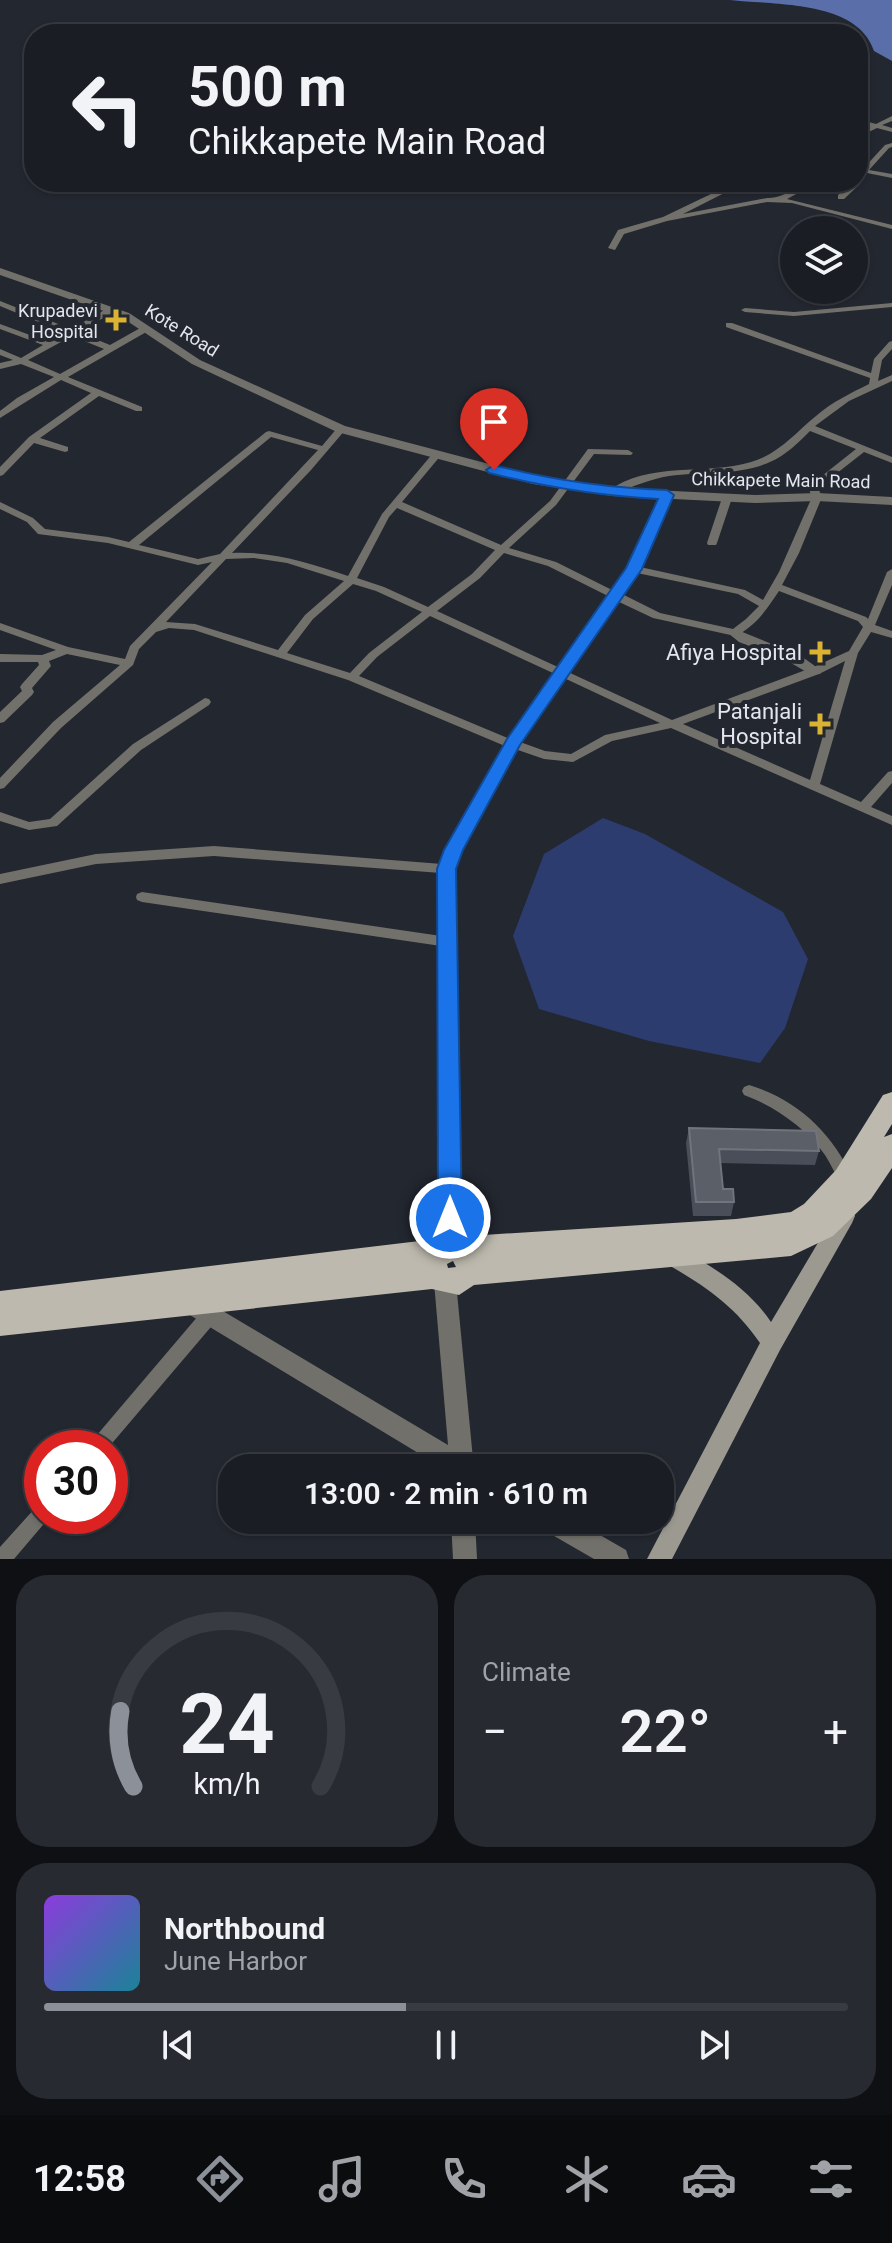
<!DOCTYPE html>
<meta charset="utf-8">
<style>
body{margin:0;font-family:Roboto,sans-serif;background:#272a31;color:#f1f3f6;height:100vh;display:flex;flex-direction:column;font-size:30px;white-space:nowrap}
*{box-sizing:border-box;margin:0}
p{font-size:26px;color:#9fa2a6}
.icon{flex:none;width:44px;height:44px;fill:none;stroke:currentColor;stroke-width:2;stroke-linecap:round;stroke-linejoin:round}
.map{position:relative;height:1559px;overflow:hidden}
.panel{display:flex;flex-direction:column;gap:16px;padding:16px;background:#0e1014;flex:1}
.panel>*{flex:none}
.top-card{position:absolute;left:24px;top:24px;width:844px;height:168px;border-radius:32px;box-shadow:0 2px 6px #0004,0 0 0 2px #383b41;background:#1a1d24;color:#f1f3f6;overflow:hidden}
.controls{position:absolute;left:780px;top:216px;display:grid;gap:16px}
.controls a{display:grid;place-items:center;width:88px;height:88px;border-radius:50%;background:#1a1d24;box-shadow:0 2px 6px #0004,0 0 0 2px #383b41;font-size:40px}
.speed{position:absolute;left:24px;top:1430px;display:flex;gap:16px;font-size:40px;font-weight:700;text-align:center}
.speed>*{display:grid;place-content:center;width:104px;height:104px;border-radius:50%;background:#1a1d24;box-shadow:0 2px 6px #0004,0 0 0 2px #383b41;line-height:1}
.speed .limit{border:12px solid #d22;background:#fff;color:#111}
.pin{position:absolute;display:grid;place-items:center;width:68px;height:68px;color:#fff;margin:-82px -34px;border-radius:50% 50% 50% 0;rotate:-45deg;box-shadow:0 0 8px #0007}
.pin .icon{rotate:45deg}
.me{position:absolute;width:88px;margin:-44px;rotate:0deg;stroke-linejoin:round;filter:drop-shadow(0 0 6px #0008)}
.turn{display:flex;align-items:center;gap:28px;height:168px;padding:0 32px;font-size:36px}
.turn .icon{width:104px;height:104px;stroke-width:2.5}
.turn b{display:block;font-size:56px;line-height:68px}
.big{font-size:60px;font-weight:600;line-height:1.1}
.panel .widget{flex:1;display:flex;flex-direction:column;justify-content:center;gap:12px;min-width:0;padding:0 28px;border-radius:32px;background:#272a31}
.panel .dial{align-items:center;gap:0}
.dial svg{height:208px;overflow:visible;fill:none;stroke:#383b41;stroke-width:7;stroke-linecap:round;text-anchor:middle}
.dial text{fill:#f1f3f6;stroke:none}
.song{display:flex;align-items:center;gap:24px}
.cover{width:96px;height:96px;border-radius:12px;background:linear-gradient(135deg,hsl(270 70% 55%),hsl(190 70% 35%))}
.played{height:8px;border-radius:4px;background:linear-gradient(90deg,#8c9099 45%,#383b41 45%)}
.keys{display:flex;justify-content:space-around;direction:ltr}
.heat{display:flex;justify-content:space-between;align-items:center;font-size:44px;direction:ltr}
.panel .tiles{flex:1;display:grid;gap:16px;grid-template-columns:1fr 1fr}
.widget:last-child{grid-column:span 2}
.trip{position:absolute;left:218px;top:1454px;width:456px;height:80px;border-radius:32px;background:#1a1d24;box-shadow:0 2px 6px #0004,0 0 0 2px #383b41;font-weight:600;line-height:80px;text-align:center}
.dock{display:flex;height:128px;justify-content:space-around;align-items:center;background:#0a0c0e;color:#9fa2a6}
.dock .icon{width:56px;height:56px}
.dock .active{color:#8c9099}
.dock b{font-size:36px;color:#f1f3f6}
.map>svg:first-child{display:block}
.green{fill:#2d3c6f}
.water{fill:#5a6ea9}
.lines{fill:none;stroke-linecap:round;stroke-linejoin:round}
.minor{fill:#72706a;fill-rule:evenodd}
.tertiary{fill:#72706a;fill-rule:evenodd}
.secondary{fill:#9c9991;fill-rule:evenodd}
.primary{fill:#bdb9ae;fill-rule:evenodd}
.wall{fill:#4a4e58}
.building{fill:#5a5f68;stroke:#70747d;stroke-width:2}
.route{fill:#1a73e8;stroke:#114b97;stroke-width:2}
.poi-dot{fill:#dcb233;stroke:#232730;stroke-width:3}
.labels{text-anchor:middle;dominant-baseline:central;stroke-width:8;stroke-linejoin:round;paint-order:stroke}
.far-poi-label{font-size:18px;fill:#e4e6ed;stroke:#232730;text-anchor:end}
.far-street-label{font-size:18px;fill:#e4e6ed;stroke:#232730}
.poi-label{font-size:22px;fill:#e4e6ed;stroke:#232730;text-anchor:end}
</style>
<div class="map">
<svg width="892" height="1559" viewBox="0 0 892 1559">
<rect width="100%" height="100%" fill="#232730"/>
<path class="green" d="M603,818L645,834L783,912L808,959L785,1028L760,1063L649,1041L539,1009L513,936L544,854Z"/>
<path class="water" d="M730,0H892V61L874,51C858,0 773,5 730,0Z"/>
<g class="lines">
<path class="minor" d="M892,116V121L882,125L892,128V132L877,128L858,137V132L870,126L858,123V119L876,124Z
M892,143V147L889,148L869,170L892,174V178L862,172V170L885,145Z
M858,180L861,182L860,184L844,199H838V195L853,182H858Z
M736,182H746L683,214L767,198C786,199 799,182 818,182L787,199L892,225V229L792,203L767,202L667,221L624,234L615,250L608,248L618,230L663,217Z
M0,301L71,329L108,308H114V312L78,332L110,345L142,327H148V331L68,377L142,407V411H136L99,396L40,438L68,447V451L65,452L34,443L3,475L0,476V467L29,437L91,393L61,380L0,418V411L17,398L54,377L21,364L0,369V363L13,360L0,355V349L21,358L43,345L0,329V324L49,342L65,333L0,306ZM72,336L104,349L60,374L28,360Z
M892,303V307L794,316L745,312L741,310L745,308L794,312Z
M726,323H732L871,373L874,359L889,342L892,341V349L882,360L878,381L892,375V381L849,401L815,426L892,457V463L864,452L818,488L822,497L799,553L782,585L866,617L868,619L887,572L892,569V585L875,625L892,631V638L871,632L858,653L820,784L861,802L888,772L892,771V783L871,807L892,816V825L671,728L612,741L573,762L544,759L515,749L459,850L453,869L458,1248L456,1253L450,1255L444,1253L442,1248L441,946L142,902L137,900L136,897L137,894L142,892L441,936V873L214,856L96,864L0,884V874L96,854L214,846L442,864L447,850L505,746L348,680L194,630L169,628L156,632L139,649L133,665L61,728L4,788L0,789V778L53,722L120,665L67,654L49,661L51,666L32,688L34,692L32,695L4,722L0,723V712L22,691L20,687L22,684L39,665L38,662H0V654L42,655L56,650L0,630V623L68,647L125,659L130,646L212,562L198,565L108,543L38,534L27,522L0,509V502L33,518L45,529L108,537L129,542L266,432L269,431L322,446L338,427L341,426L346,429L311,470L232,553C273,551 309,563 348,576L382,514L434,452H440L442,454L402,502L501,545L550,501L588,449L628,450L633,453L631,455L594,454L556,505L509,548L556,562L614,591L629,569L662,495L667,492L672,495L640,567L745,590L763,600L779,572L812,497L808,487L856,449L810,431C798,443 786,455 770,462C738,476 703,471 669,476C651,479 633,486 615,494L612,495L607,492C649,460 705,476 751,462C779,454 795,433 816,416C832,402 851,393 869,384L870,378L726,327ZM271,437L318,450L220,554L198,559L139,545ZM397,508L495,550L472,574L428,607L384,587L357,578L389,517ZM504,553L548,566L610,597L560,668L437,611L480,578ZM254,558L287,563L344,581L305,615L278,650L195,624L166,622L226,559ZM637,573L738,594L759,606L746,619L733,629L660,613L622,594ZM353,584L376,591L422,612L369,653L350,673L287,653L313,619ZM779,591L858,621L863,627L849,651L811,668L672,720L568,672L617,601L653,618L735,636C755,627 767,609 779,591ZM430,616L555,674L510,739L359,676L377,657ZM845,661L810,780L683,724L819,674ZM564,678L660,723L605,735L571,754L545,751L520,742Z
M727,495L732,498L717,543L716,545H708L707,543L722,498Z
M205,698L209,699L211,702L209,705L141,750L57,826L29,830L0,821V812L29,822L50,819L133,744Z
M749,1085C798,1100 831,1132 853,1178L850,1183L845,1185L840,1183C835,1174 831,1164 825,1155C806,1128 774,1106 744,1095L742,1091L744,1087Z
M210,1307L216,1309L218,1315L216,1321L108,1448H88L91,1442L204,1309Z
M42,1504V1516H50L48,1519L14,1559H0V1547L36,1507Z"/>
<path class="tertiary" d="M0,268L129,313L200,360L345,426L539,477L612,488L755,495L817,493L892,497V505L817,501L755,503L612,496L533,484L337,432L192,364L121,317L0,275Z
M735,629L801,656L822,671L820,674H810L791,663L739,642L728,633L730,630Z
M445,1272L453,1275L456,1282L473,1459L477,1468H443L180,1309L177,1302L180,1295L188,1292L196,1295L448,1445L434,1282L437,1275Z
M451,1520H475L477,1559H453Z
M539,1520H574L626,1550L629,1559H594L542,1529Z"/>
<path class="secondary" d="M845,1207L852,1209L855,1216L852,1223L780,1350L672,1559H647L760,1343C735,1306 704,1285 665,1263L662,1256L665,1249L673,1246L681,1249C716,1269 748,1288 771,1322L838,1209Z"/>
<path class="primary" d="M892,1092V1124L884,1137L892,1134V1168L871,1199L833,1236L791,1256L474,1285L459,1295L432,1289L0,1336V1291L453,1237L736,1219L791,1212L804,1204L836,1170L883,1095ZM453,1261L456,1267L448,1268L447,1264Z"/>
</g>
<path class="wall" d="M689,1128L819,1151L815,1165L720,1163L723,1189L734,1202L731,1216H693L686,1143Z"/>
<path class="building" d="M689,1128L816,1131L819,1151L719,1149L723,1189H733L734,1202H696Z"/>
<path class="route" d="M494,465C551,480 608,488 667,490L674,495L642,569L520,745L463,850L456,869L462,1218L458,1225L450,1228L442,1225L438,1218L437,869L444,850L507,739L626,568L658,499C600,496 545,487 489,473L486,470Z"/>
<g class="poi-dot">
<path d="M112 308h8v8h8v8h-8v8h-8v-8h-8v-8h8z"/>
<path d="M816 640h8v8h8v8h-8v8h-8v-8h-8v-8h8z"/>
<path d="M816 712h8v8h8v8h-8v8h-8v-8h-8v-8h8z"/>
</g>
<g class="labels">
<g class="far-poi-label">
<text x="98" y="310">Krupadevi<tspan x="98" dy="21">Hospital</tspan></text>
</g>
<g class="far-street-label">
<text transform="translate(182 330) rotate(32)">Kote Road</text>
<text transform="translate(781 480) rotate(1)">Chikkapete Main Road</text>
</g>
<g class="poi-label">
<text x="802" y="652">Afiya Hospital</text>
<text x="802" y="711">Patanjali<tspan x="802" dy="25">Hospital</tspan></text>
</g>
</g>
</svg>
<div class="controls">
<a><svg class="icon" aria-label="layers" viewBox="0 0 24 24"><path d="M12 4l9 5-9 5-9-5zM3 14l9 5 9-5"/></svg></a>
</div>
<div class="speed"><div class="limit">30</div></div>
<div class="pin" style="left:494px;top:470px;background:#d93025"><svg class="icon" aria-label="arrive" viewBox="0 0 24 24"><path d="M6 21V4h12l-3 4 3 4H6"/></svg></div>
<svg class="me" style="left:450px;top:1218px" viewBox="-20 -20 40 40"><circle r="17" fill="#1a73e8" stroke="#fff" stroke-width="3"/><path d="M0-11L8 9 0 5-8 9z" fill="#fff"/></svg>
<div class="trip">13:00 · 2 min · 610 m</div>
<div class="top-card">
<div class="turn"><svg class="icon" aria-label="left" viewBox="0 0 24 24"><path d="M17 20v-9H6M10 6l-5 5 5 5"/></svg><div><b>500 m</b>Chikkapete Main Road</div></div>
</div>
</div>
<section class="panel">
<div class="tiles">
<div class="widget dial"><svg viewBox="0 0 100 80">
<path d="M14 69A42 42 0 1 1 86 69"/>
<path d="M14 69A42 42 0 0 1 9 40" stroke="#8c9099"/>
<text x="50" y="56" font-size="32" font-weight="700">24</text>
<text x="50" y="72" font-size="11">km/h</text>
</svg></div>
<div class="widget"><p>Climate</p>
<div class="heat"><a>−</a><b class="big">22°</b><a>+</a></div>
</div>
<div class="widget">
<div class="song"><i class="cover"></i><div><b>Northbound</b><p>June Harbor</p></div></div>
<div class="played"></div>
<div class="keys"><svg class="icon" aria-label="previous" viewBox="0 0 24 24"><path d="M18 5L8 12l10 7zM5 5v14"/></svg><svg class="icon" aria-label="pause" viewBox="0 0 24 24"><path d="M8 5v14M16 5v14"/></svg><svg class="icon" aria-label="next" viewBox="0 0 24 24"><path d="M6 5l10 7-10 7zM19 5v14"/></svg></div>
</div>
</div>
</section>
<nav class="dock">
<b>12:58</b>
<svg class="icon active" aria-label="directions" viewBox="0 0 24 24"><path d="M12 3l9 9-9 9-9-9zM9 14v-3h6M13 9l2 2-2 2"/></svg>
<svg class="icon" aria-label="music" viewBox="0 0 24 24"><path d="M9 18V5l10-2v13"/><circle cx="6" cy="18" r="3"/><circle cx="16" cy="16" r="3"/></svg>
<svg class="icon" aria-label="phone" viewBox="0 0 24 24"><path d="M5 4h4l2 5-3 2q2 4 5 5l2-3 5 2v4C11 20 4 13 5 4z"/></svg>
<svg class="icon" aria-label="climate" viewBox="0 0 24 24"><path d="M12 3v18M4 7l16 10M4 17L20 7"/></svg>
<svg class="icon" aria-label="car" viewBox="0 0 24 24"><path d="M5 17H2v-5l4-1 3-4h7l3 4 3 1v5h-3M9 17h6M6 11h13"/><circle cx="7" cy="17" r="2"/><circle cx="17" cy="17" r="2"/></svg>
<svg class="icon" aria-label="filters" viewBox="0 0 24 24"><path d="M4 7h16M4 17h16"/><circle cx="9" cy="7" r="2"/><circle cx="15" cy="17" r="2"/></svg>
</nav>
